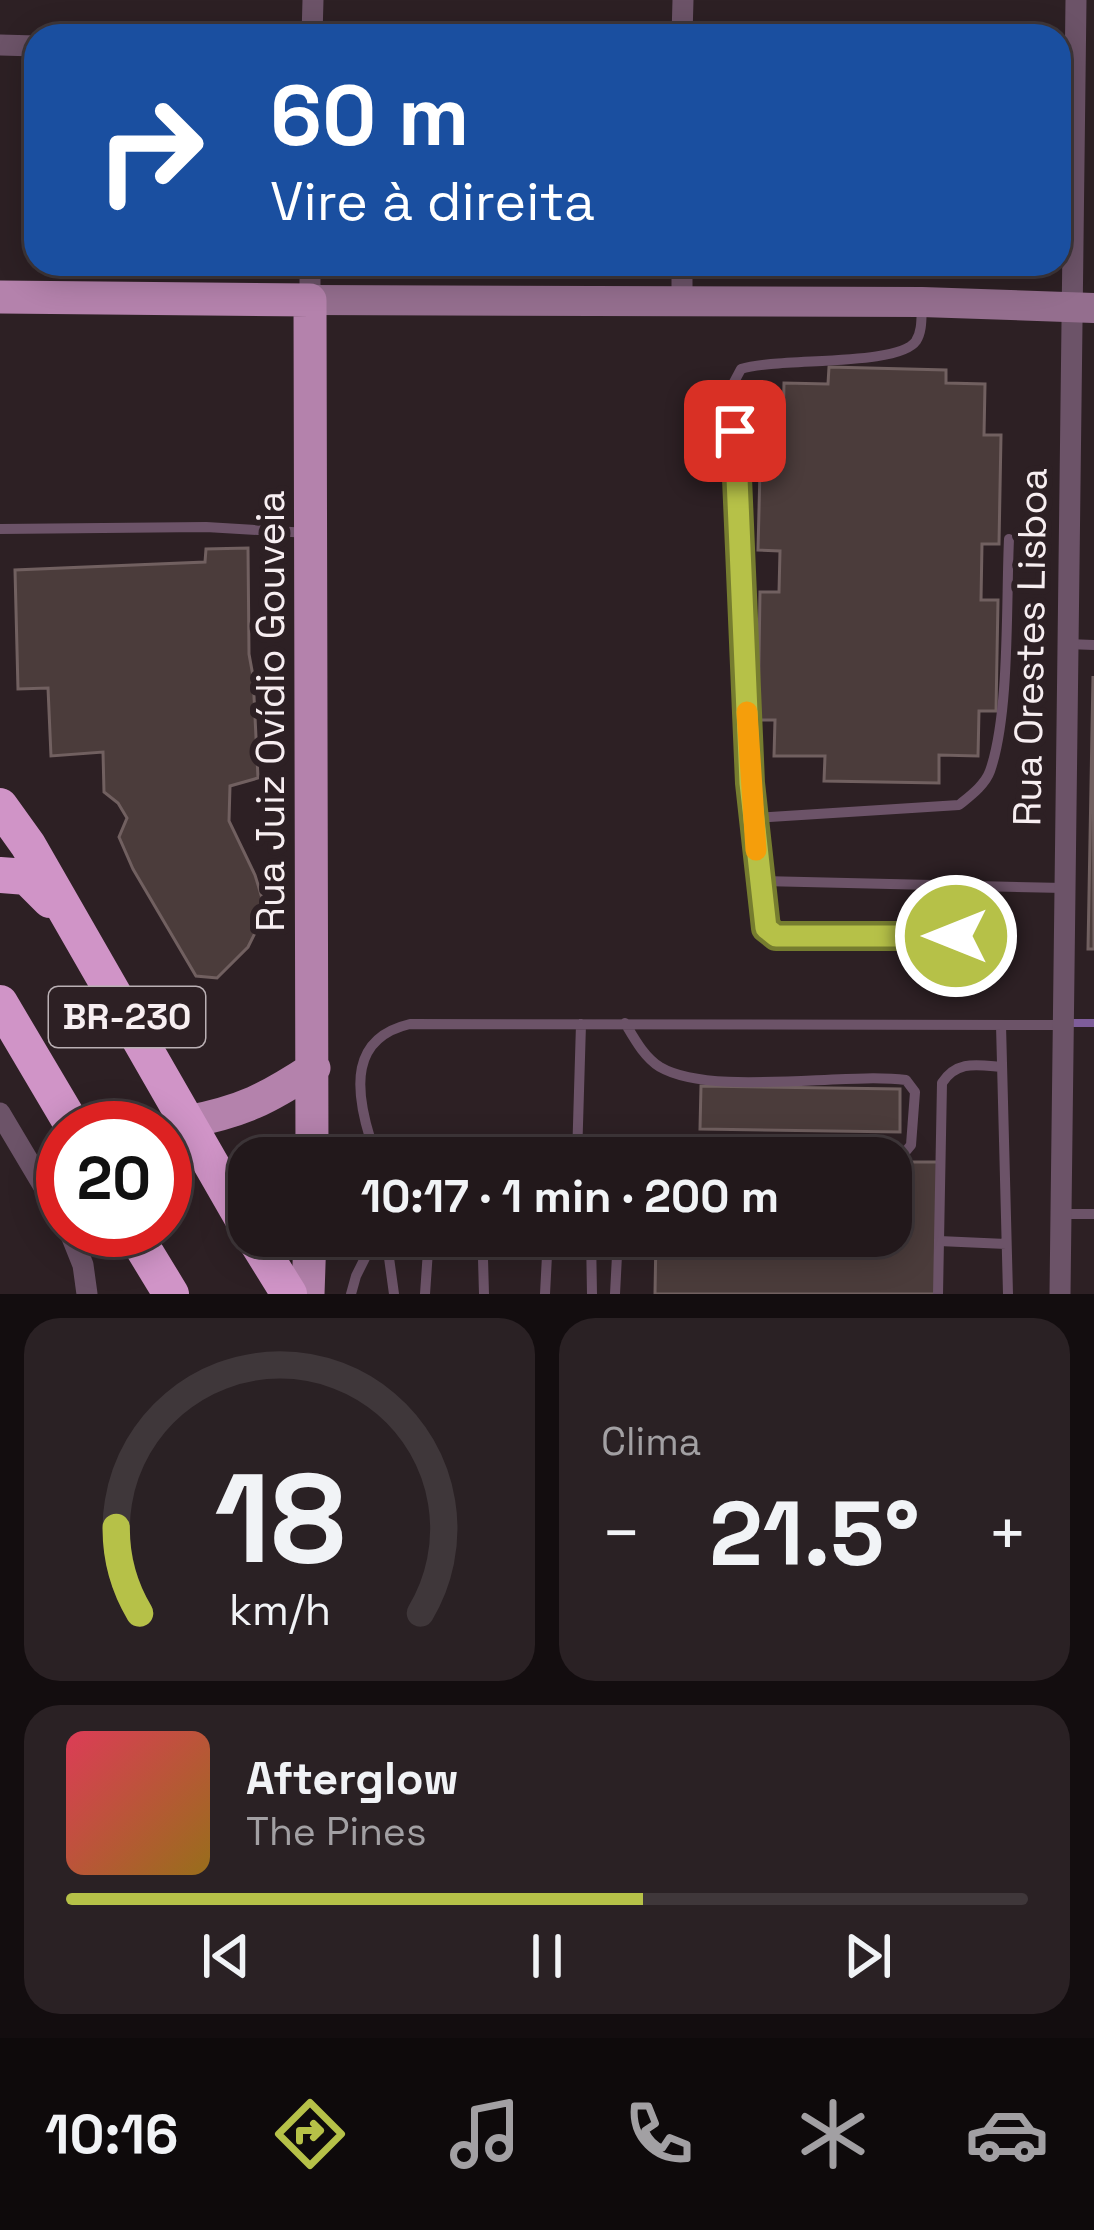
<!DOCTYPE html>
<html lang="pt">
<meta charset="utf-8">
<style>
body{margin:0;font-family:"Space Grotesk",sans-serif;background:#2a2124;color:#f1f3f6;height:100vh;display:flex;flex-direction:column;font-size:45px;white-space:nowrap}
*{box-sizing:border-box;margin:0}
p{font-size:39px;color:#a2a0a3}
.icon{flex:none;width:66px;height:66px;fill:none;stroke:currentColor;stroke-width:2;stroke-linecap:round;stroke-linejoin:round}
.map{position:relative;height:1294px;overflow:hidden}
.side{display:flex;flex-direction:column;gap:24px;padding:24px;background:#130d0f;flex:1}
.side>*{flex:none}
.hud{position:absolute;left:24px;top:24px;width:1047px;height:252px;border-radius:36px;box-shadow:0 6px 30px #0003,0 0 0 3px #3f373a;background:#1a4fa0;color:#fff;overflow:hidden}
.speed{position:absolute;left:36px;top:1101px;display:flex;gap:24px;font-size:60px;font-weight:700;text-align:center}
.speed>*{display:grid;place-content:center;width:156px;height:156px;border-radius:50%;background:#22181b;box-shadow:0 6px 30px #0003,0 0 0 3px #3f373a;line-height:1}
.speed .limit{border:18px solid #d22;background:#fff;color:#111}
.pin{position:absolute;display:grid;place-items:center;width:102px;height:102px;color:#fff;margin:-51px;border-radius:24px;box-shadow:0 6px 18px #0006}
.me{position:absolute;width:132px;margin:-66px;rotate:270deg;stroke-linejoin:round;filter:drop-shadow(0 0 9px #0008)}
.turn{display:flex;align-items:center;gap:42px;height:252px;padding:0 48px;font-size:54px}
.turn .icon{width:156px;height:156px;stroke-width:2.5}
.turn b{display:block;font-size:84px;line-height:102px}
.big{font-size:90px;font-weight:600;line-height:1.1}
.side .card{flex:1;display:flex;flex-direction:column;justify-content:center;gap:18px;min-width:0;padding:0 42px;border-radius:36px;background:#2a2124}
.side .dial{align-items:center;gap:0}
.dial svg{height:312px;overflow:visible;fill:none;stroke:#3f373a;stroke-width:7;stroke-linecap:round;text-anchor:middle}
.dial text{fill:#f1f3f6;stroke:none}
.song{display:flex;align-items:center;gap:36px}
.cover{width:144px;height:144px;border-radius:18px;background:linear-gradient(135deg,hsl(350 70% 55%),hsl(40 70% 35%))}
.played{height:12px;border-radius:6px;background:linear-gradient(90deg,#b6c148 60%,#3f373a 60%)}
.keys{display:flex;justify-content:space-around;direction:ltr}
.heat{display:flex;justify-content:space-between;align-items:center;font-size:66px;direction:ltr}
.side .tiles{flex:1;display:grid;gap:24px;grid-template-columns:1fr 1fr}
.card:last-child{grid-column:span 2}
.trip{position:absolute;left:228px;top:1137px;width:684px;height:120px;border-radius:36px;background:#22181b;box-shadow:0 6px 30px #0003,0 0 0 3px #3f373a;font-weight:600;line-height:120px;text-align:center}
.tabs{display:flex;height:192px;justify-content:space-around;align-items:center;background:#0e0a0b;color:#a2a0a3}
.tabs .icon{width:84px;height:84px}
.tabs .active{color:#b6c148}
.tabs b{font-size:54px;color:#f1f3f6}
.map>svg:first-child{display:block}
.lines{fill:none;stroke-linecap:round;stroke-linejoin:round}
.stream{stroke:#7e5d9a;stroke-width:8}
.building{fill:#4b3c3b;stroke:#716060;stroke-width:3}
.lane{stroke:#6c5368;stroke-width:10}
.street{stroke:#6c5368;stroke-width:21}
.secondary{stroke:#946e8e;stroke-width:30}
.primary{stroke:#b482ac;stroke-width:33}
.highway{stroke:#d094c7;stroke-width:36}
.route-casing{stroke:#767d2f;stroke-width:30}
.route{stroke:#b6c148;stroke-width:21}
.slow{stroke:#f59e0b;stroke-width:21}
.labels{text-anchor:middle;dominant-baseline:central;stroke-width:12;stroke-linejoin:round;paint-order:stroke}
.shield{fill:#2d2024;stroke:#bab0b4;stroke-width:3}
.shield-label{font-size:36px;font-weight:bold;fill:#f7eef1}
.street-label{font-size:39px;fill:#f7eef1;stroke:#2d2024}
</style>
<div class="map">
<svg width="1094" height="1294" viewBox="0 0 1094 1294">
<rect width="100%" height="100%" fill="#2d2024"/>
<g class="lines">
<path class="stream" d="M1074,1023H1094"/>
</g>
<path class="building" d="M829,367L946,370V383L985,384L984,435H1001L999,544H982L981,600H998L996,711H979L978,756L939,755V783L824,781L825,756H774L775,720H758L760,592H779L780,551L758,550L761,429H783L784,383L828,384Z
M248,548L249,654L253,676L258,778L230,786L229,821L255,875L262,898L259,925L248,947L217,978L196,976L133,869L119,837L127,818L118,803L104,792L103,752L51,756L48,688L18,689L15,570L205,562L206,549Z
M1093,676L1094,949H1088Z
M701,1086L900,1089V1132L700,1129Z
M891,1162H938L936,1294H655L656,1236H891Z"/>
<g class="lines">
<path class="lane" d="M922,304C921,315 923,330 916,341C898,367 779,357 741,369L733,384L748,749L761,911L766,929L776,936H956L974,921L979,886
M0,529L206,527L308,533
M1067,644L1094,645
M753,818L959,805C970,796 985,785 990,771C1010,714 1006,602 1009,539
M759,881L1064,888
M1001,1025L1008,1294
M401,1158L370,1138C355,1089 350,1038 410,1024L1064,1025
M515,1158L884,1157L906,1151L911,1145L915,1092L906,1080C844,1072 711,1097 660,1067C644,1057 634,1038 625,1023
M577,1158L581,1024
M1061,1214H1094
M386,1236L394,1294
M476,1236L483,1259L484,1294
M591,1236L592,1294
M939,1241L1006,1244
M351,1294L356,1276L376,1236
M425,1294L429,1236
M545,1294L548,1236
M615,1294L618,1236
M938,1294L942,1083C957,1060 977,1065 1002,1067"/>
<path class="street" d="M312,36L313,0
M682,36L683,0
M0,45L36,46
M682,264V303
M310,300V264
M0,1113L63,1219
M69,1230L83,1265L87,1294
M1060,1294L1076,0"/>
<path class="secondary" d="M310,300L922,302L1094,308"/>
<path class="primary" d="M0,297L310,300L312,1158
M187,1122C243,1111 267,1099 314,1068
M308,1294L310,1236"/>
<path class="highway" d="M0,806L28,845L249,1230
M0,875L27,877L50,900
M0,1003L74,1128
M132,1230L171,1294
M253,1236L289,1294"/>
</g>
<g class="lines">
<defs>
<path id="route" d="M735,431L750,783L766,928L776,936H956"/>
</defs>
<use href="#route" class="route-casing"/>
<use href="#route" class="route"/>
<path class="slow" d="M747,712L756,850"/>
</g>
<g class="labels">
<rect class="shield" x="49" y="987" width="156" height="60" rx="9"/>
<g class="shield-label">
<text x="127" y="1017">BR-230</text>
</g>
<g class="street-label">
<text transform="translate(1030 647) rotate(-89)">Rua Orestes Lisboa</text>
<text transform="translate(270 711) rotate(-90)">Rua Juiz Ovídio Gouveia</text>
</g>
</g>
</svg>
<div class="speed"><div class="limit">20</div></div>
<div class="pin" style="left:735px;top:431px;background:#d93025"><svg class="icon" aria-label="arrive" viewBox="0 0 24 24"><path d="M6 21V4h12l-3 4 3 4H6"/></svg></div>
<svg class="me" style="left:956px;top:936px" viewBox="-20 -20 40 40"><circle r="17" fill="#b6c148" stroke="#fff" stroke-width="3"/><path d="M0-11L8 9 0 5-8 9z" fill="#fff"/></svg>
<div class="trip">10:17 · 1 min · 200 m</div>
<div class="hud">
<div class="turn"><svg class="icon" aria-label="right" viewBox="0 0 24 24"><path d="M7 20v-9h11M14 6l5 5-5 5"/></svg><div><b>60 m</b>Vire à direita</div></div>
</div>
</div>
<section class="side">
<div class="tiles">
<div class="card dial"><svg viewBox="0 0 100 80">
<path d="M14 69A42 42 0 1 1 86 69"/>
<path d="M14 69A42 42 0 0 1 8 47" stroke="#b6c148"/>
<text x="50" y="56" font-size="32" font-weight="700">18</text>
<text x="50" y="72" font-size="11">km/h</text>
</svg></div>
<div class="card"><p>Clima</p>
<div class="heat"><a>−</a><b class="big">21.5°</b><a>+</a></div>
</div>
<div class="card">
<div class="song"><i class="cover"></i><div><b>Afterglow</b><p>The Pines</p></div></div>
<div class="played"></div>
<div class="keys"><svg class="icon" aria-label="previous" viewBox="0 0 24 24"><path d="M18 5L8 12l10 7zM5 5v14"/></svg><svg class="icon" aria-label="pause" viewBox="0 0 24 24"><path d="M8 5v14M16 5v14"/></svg><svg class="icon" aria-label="next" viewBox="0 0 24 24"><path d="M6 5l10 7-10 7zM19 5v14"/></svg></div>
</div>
</div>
</section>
<nav class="tabs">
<b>10:16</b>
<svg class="icon active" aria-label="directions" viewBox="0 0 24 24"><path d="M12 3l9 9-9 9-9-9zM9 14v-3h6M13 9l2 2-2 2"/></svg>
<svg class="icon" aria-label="music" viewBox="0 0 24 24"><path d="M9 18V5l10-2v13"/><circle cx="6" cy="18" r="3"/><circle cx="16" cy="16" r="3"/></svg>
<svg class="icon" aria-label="phone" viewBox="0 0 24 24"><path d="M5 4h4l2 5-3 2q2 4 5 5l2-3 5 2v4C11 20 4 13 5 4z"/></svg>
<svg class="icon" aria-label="climate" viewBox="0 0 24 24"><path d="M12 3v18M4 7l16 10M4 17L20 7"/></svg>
<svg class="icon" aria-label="car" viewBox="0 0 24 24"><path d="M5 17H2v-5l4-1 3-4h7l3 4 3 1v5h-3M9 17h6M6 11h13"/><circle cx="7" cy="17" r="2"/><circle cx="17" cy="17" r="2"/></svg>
</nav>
